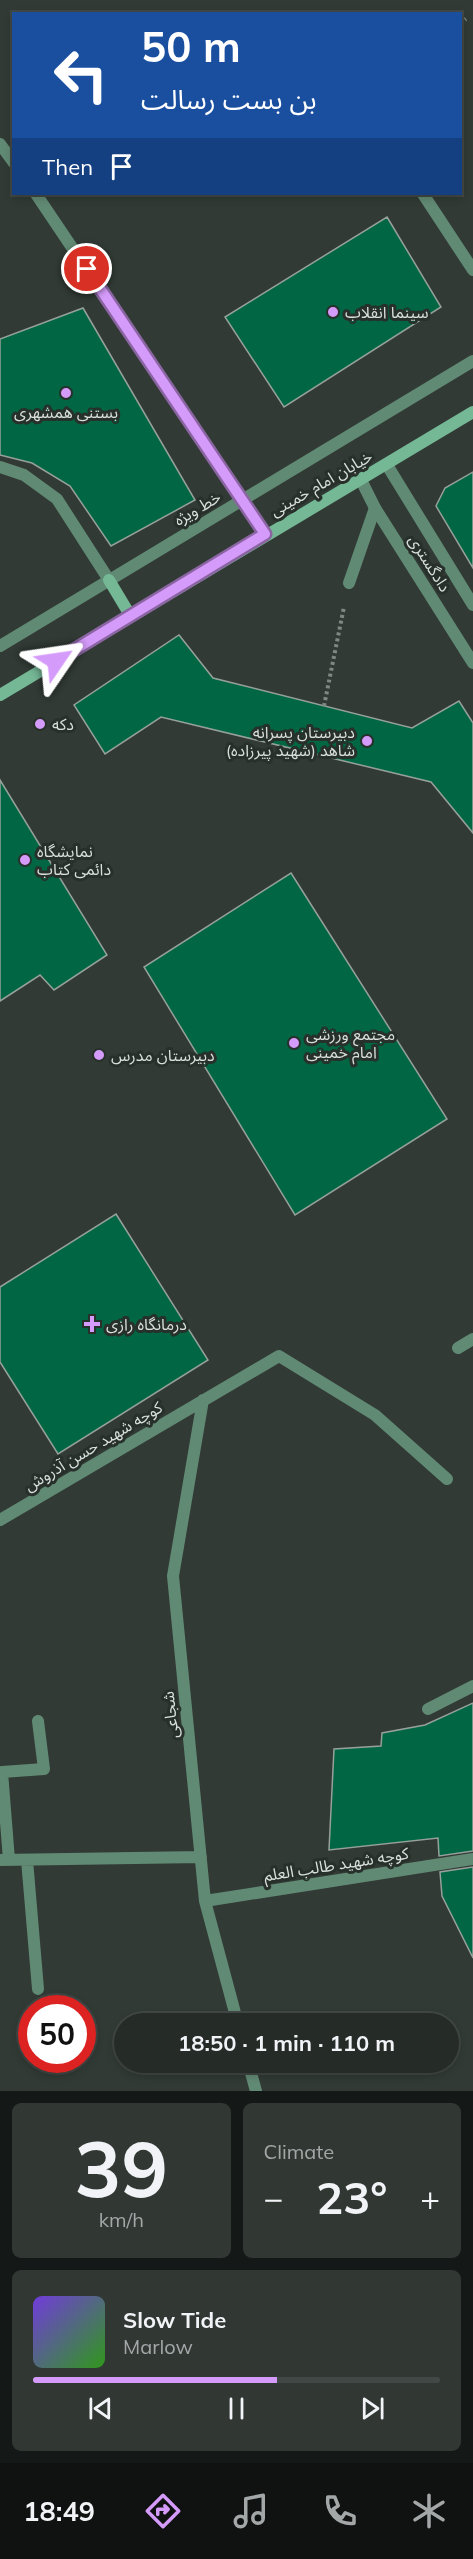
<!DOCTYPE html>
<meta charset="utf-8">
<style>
body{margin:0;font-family:Mulish,"Noto Sans Arabic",sans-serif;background:#313834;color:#f1f3f6;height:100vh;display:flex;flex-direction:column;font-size:22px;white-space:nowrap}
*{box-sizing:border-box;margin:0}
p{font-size:20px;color:#a3a7a8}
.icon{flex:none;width:33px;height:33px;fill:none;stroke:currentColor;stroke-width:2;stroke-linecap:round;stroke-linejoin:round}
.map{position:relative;height:2091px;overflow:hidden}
.details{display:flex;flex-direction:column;gap:12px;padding:12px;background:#141816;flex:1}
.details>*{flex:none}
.guide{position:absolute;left:12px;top:12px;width:450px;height:183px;border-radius:0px;box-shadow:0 3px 9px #0003,0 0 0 2px #424845;background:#1a4fa0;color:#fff;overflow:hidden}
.speed{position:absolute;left:18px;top:1995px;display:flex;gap:12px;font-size:30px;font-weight:700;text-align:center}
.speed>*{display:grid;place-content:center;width:78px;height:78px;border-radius:50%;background:#252c28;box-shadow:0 3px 9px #0003,0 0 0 2px #424845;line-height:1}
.speed .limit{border:9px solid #d22;background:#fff;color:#111}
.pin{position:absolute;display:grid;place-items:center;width:51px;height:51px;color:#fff;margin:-26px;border:3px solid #fff;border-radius:50%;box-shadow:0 2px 6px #0007}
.me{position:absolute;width:66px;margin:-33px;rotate:58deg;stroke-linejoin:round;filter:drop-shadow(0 0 4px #0008)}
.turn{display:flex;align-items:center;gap:21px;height:126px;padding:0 30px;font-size:27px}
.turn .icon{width:78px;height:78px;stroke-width:2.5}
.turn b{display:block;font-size:42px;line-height:51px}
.then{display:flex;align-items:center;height:57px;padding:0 30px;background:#0003;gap:12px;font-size:22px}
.big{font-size:45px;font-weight:700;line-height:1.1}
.details .card{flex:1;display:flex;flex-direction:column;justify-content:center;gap:9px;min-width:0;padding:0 21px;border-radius:9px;background:#313834}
.details .dial{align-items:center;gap:0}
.dial b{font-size:78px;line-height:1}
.song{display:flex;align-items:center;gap:18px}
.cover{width:72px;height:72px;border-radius:9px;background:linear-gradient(135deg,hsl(260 70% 55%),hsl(110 70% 35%))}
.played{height:6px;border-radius:3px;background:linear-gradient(90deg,#d59bfa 60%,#424845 60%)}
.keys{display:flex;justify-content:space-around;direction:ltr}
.heat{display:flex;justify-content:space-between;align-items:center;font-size:33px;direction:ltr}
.details .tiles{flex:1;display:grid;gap:12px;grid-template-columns:1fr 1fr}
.card:last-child{grid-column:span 2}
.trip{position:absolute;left:114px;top:2013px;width:345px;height:60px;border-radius:30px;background:#252c28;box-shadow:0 3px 9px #0003,0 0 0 2px #424845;font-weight:700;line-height:60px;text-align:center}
.menu{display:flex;height:96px;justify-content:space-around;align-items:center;background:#0f1210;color:#a3a7a8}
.menu .icon{width:42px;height:42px}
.menu .active{color:#d59bfa}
.menu b{font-size:27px;color:#f1f3f6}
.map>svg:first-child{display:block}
.building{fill:#016644;stroke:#97a19b;stroke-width:1.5}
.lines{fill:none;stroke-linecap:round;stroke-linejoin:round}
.path{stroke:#808884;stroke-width:4;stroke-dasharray:3 3;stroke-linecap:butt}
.lane{stroke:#618a74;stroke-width:12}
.street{stroke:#618a74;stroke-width:12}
.secondary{stroke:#75b896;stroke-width:12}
.route-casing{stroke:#8a65a2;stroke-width:15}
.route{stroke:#d59bfa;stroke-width:10}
.poi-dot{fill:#d59bfa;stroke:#27302b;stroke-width:2}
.labels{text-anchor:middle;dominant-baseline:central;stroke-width:6;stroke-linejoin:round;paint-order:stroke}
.poi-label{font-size:16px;fill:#d9dfdc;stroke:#27302b;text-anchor:start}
.street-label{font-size:16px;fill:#d9dfdc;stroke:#27302b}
</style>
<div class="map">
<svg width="473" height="2091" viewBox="0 0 473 2091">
<rect width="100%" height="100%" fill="#313a35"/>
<path class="building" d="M387,217L441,307L284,407L225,317Z
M83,308L195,500L111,546L70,486L32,463L0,455V339Z
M473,472V568L436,506L445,488Z
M179,635L213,678L412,728L459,701L473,723V833L431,782L161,717L105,754L74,705Z
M0,780L107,955L54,990L40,975L0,1001Z
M291,873L447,1119L295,1215L144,967Z
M116,1214L208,1360L58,1454L0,1362V1287Z
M473,1703V1851L439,1856L438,1838L329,1850L334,1749L381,1746L382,1733L425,1725Z
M473,1867V1958L442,1896L440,1872Z"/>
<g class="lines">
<path class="path" d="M460,23L466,19
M324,706L344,607"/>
<path class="lane" d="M0,144L14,163
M36,194L265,534
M349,583L375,508
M0,646L473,361"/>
<path class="street" d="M423,194L473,270
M387,465L473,605
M0,467L24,475L57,499L109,580
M361,480L375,508L473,663
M458,1348L473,1339
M203,1400L173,1576L205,1901L238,2024
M0,1520L279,1356L375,1415L447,1479
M428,1709L473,1686
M0,1860L201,1857
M9,1860L2,1772L44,1769L38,1721
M27,1860L38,1989
M205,1901L473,1859
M248,2062L256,2091"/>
<path class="secondary" d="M109,580L130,615
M0,695L473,412"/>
</g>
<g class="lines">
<defs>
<path id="route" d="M56,661L265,534L87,269"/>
</defs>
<use href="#route" class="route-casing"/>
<use href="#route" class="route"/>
</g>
<g class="poi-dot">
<circle cx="333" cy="312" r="6"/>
<circle cx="66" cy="393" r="6"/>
<circle cx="40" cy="724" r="6"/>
<circle cx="367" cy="741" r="6"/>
<circle cx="25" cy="860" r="6"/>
<circle cx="294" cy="1043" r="6"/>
<circle cx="99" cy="1055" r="6"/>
<path d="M89 1315h6v6h6v6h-6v6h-6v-6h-6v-6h6z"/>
</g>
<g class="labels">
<g class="poi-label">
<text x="345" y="312">سینما انقلاب</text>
<text x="66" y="412" text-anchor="middle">بستنی همشهری</text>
<text x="52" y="724">دکه</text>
<text x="355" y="732" text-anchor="end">دبیرستان پسرانه<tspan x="355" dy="18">شاهد (شهید پیرزاده)</tspan></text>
<text x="37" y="851">نمایشگاه<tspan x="37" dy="18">دائمی کتاب</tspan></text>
<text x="306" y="1034">مجتمع ورزشی<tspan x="306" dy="18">امام خمینی</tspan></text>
<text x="111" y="1055">دبیرستان مدرس</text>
<text x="106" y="1324">درمانگاه رازی</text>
</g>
<g class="street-label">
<text transform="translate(321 483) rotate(-30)">خیابان امام خمینی</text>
<text transform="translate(197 508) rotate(-31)">خط ویژه</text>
<text transform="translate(430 563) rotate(58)">دادگستری</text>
<text transform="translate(93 1446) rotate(-31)">کوچه شهید حسن آذروش</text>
<text transform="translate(170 1715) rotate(-96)">شجاعی</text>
<text transform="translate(336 1864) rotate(-9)">کوچه شهید طالب العلم</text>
</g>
</g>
</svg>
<div class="speed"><div class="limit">50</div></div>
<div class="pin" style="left:87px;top:269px;background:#d93025"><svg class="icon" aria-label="arrive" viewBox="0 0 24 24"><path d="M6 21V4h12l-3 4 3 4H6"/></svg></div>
<svg class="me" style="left:56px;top:661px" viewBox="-20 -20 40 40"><path d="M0-17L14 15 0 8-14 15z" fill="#d59bfa" stroke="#fff" stroke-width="4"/></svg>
<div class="trip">18:50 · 1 min · 110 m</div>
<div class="guide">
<div class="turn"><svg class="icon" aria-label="left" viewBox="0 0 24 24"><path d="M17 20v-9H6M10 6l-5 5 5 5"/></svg><div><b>50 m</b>بن بست رسالت</div></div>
<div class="then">Then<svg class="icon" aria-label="arrive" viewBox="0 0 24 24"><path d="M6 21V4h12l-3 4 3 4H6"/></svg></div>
</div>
</div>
<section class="details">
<div class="tiles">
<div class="card dial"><b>39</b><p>km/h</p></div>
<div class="card"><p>Climate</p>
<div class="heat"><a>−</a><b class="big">23°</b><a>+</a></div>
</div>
<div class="card">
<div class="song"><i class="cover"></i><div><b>Slow Tide</b><p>Marlow</p></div></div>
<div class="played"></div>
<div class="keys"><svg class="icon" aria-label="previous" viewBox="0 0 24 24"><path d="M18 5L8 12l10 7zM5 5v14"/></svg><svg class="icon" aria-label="pause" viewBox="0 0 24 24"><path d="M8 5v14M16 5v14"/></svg><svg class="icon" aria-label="next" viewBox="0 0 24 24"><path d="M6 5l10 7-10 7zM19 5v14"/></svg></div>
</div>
</div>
</section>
<nav class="menu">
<b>18:49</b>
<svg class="icon active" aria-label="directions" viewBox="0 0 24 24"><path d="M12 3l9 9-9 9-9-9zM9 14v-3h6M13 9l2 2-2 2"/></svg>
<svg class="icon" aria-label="music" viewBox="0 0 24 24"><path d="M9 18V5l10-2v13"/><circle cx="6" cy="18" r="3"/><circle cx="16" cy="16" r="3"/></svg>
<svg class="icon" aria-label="phone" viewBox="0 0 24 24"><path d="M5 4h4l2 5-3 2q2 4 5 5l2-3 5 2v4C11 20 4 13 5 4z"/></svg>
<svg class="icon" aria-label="climate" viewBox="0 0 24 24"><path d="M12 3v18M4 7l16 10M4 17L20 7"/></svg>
</nav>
